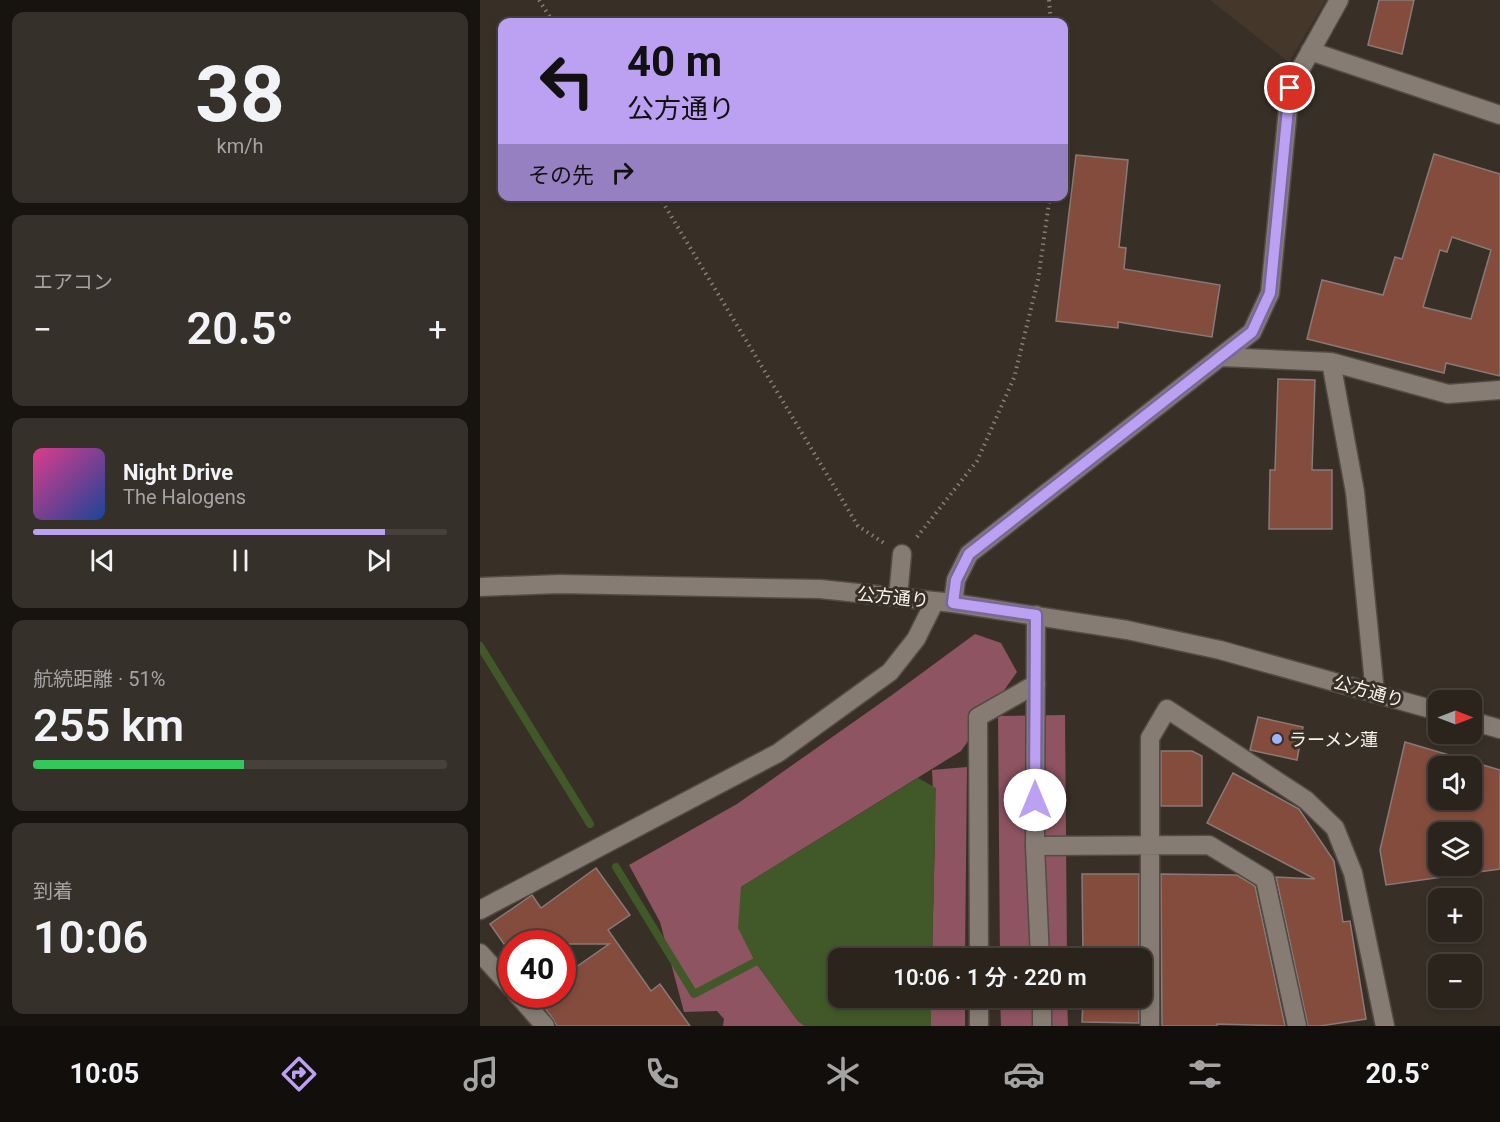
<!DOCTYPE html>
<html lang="ja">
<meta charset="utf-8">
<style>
body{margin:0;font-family:Roboto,"Noto Sans JP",sans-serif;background:#36302a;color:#f1f3f6;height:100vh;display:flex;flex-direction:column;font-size:22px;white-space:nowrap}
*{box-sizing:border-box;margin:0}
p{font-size:20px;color:#a5a4a4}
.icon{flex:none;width:33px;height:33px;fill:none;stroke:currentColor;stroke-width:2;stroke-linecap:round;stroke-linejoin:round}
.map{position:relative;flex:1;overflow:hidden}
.side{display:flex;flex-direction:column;gap:12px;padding:12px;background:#171410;width:480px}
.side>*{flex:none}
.top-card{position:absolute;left:18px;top:18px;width:570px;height:183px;border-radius:12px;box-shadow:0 3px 9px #0003,0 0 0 2px #46413b;background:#bca0f2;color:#111;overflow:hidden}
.needle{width:39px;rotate:90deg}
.buttons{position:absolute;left:948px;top:690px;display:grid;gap:12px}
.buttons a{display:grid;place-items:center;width:54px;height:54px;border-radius:12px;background:#2a241d;box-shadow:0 3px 9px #0003,0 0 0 2px #46413b;font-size:30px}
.speed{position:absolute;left:18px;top:930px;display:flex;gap:12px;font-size:30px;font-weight:700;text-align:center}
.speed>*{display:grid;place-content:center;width:78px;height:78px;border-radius:50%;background:#2a241d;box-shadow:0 3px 9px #0003,0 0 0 2px #46413b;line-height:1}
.speed .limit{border:9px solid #d22;background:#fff;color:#111}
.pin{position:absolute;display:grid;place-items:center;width:51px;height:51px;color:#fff;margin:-26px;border:3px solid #fff;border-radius:50%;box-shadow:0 2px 6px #0007}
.me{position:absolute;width:66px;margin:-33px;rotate:0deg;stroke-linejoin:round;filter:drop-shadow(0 0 4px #0008)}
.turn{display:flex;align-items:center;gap:21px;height:126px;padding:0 30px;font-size:27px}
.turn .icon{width:78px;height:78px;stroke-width:2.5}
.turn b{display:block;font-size:42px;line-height:51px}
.then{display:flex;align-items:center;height:57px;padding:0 30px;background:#0003;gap:12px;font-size:22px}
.big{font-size:45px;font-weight:600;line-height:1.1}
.side .card{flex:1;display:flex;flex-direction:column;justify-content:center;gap:9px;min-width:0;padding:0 21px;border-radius:12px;background:#36302a}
.side .dial{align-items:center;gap:0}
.dial b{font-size:78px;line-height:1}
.song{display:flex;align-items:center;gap:18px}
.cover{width:72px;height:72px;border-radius:9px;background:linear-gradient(135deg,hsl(330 70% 55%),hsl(220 70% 35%))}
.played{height:6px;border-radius:3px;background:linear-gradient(90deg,#bca0f2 85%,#46413b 85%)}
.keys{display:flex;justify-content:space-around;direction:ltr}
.heat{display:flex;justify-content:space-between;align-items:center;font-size:33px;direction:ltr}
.charge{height:9px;border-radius:4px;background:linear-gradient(90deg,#34c759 51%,#46413b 0)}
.trip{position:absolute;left:348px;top:948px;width:324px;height:60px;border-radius:12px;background:#2a241d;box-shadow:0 3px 9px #0003,0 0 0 2px #46413b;font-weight:600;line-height:60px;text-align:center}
.menu{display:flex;height:96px;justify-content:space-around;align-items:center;background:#110e0c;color:#a5a4a4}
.menu .icon{width:42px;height:42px}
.menu .selected{color:#bca0f2}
.menu b{font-size:27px;color:#f1f3f6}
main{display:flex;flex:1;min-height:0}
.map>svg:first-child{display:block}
.built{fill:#45382b}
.forest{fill:#8f5461}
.water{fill:#415928}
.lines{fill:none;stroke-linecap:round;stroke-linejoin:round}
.stream{stroke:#415928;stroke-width:8}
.building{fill:#844c3c;stroke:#887a76;stroke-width:1.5;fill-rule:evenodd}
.minor-casing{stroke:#534c45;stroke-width:21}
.tertiary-casing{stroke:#534c45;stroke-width:21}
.path{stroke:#878179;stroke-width:4;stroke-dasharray:1.5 4.5;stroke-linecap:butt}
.minor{stroke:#867c73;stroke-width:18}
.tertiary{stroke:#867c73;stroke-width:18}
.route-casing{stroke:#7a689d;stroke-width:15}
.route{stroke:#bca0f2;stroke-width:10}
.poi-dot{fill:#9fb3fd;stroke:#383027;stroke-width:2}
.labels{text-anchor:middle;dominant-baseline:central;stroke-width:6;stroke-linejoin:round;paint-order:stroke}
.street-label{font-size:18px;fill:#f7f2ec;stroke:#383027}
.poi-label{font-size:18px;fill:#f7f2ec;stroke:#383027;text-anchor:start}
</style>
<main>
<section class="side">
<div class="card dial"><b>38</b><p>km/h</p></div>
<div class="card"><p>エアコン</p>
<div class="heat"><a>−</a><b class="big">20.5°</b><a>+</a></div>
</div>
<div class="card">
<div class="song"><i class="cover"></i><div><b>Night Drive</b><p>The Halogens</p></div></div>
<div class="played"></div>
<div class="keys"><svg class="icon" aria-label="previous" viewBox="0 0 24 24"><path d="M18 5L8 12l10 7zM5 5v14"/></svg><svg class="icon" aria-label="pause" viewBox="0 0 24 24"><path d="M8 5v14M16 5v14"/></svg><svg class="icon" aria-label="next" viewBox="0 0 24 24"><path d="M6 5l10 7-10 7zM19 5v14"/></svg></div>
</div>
<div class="card"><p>航続距離 · 51%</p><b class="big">255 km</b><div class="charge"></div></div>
<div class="card"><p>到着</p><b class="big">10:06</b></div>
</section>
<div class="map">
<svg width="1020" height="1026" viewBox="0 0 1020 1026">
<rect width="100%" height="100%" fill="#383027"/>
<path class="built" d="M730,0H846L809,62Z"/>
<path class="forest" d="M495,634L521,643L537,672L481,751L261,887L275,962L318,1021L325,1026H243L244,1019L237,1011L204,1012L180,922L149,865L257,804L412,695Z
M585,715L587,958H520L518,716Z
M487,767L485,958H452L455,834L452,770Z
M451,998H485V1026H451Z
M520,998H587L588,1026H521Z"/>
<path class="water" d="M438,778L456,788L452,958H358V998H451V1026H325L318,1021L275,962L258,928L261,887Z"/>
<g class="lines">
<path class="stream" d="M0,646L110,824
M136,867L214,994L275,962"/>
</g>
<path class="building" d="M899,0H934L922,54L888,45Z
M954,154L1020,174V376L966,363L964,373L827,339L842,280L903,295L915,257L922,259ZM972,237L1011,250L991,319L943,307L960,250L967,252Z
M596,155L648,160L639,247L646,248L644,269L740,285L732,337L638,322V328L576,321Z
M798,379L835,380L832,470H852V529H789L790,470H795Z
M778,717L823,727L817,760L770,750Z
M925,742L1020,770V869L906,885L900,850ZM958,766H992V800H958ZM958,832H992V866H958Z
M681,751H712L722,756V806H681Z
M753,773L819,809L854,861L863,922L870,921L886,1019L840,1026H828L796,877L835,879L727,823Z
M116,868L150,915L128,930L171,991L180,984L210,1026H77L73,1019L55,994H82V977L129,944H24L10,924L52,895L61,908Z
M602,874H659V958H603Z
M681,874L757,875L775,886L805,1026L737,1024V1026H682Z
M603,998H659V1023L602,1022Z"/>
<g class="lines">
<defs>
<path id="minor" d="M830,51L1020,115
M742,357L851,362L875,492L895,693
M851,362L968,394L1020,390
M418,597L422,554
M473,603L476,580L489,554L772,332L790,293L810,88L859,0
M555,846L729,845L785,879L817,1026
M0,953L32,988
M499,958L498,717L556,684
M37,994L65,1026
M499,998V1026
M670,1026V738L687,709L826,800L855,828L873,873L905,1026"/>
<path id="tertiary" d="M0,587L79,584L340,589L473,603L647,630L740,650L958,711
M556,615L555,846L560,958
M992,721L1020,729
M0,910L298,753L410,672L436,639L455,601
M562,998V1026"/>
</defs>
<use href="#minor" class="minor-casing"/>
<use href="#tertiary" class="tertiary-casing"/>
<path class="path" d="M59,0L73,22
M569,0L571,22
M179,196L378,526L404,543
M437,537L497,461L534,378L558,280L570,196"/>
<use href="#minor" class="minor"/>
<use href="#tertiary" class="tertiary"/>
</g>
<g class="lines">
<defs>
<path id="route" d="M555,800L556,615L473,603L476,580L489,554L772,332L790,293L810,88"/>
</defs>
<use href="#route" class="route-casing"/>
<use href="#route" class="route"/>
</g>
<circle class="poi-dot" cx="797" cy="739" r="6"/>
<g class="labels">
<g class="street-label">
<text transform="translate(413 597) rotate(6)">公方通り</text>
<text transform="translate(889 691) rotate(16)">公方通り</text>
</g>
<g class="poi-label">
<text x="809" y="739">ラーメン蓮</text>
</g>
</g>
</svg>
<div class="buttons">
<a><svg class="needle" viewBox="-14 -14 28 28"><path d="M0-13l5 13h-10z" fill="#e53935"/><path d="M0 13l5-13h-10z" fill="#a5a4a4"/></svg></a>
<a><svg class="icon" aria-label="sound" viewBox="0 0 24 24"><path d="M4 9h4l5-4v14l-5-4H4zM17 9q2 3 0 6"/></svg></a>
<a><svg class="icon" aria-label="layers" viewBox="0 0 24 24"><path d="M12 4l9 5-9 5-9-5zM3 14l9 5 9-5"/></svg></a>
<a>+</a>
<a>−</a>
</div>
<div class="speed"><div class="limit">40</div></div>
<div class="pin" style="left:810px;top:88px;background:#d93025"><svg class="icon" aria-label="arrive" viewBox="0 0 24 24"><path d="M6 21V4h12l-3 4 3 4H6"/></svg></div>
<svg class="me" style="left:555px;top:800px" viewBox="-20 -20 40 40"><circle r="19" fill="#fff"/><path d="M0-13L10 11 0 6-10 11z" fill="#bca0f2"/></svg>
<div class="trip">10:06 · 1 分 · 220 m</div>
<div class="top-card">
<div class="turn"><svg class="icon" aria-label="left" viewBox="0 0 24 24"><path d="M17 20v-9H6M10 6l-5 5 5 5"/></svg><div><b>40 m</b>公方通り</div></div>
<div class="then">その先<svg class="icon" aria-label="right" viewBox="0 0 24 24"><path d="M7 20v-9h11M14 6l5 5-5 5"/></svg></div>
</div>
</div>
</main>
<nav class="menu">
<b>10:05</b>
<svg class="icon selected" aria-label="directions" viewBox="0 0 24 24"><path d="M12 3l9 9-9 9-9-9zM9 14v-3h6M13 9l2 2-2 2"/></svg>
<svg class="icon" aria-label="music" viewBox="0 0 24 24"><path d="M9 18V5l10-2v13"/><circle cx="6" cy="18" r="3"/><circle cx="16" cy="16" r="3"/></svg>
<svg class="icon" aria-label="phone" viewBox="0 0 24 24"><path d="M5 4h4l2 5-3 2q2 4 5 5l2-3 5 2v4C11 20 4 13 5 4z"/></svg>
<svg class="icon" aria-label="climate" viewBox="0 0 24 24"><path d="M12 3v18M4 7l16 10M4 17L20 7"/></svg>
<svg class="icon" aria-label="car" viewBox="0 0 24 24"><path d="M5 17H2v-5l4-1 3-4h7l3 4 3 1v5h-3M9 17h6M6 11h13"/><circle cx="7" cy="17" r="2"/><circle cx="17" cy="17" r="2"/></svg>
<svg class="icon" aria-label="filters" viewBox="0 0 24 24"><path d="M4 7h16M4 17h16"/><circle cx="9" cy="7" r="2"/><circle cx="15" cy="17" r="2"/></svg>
<b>20.5°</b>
</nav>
